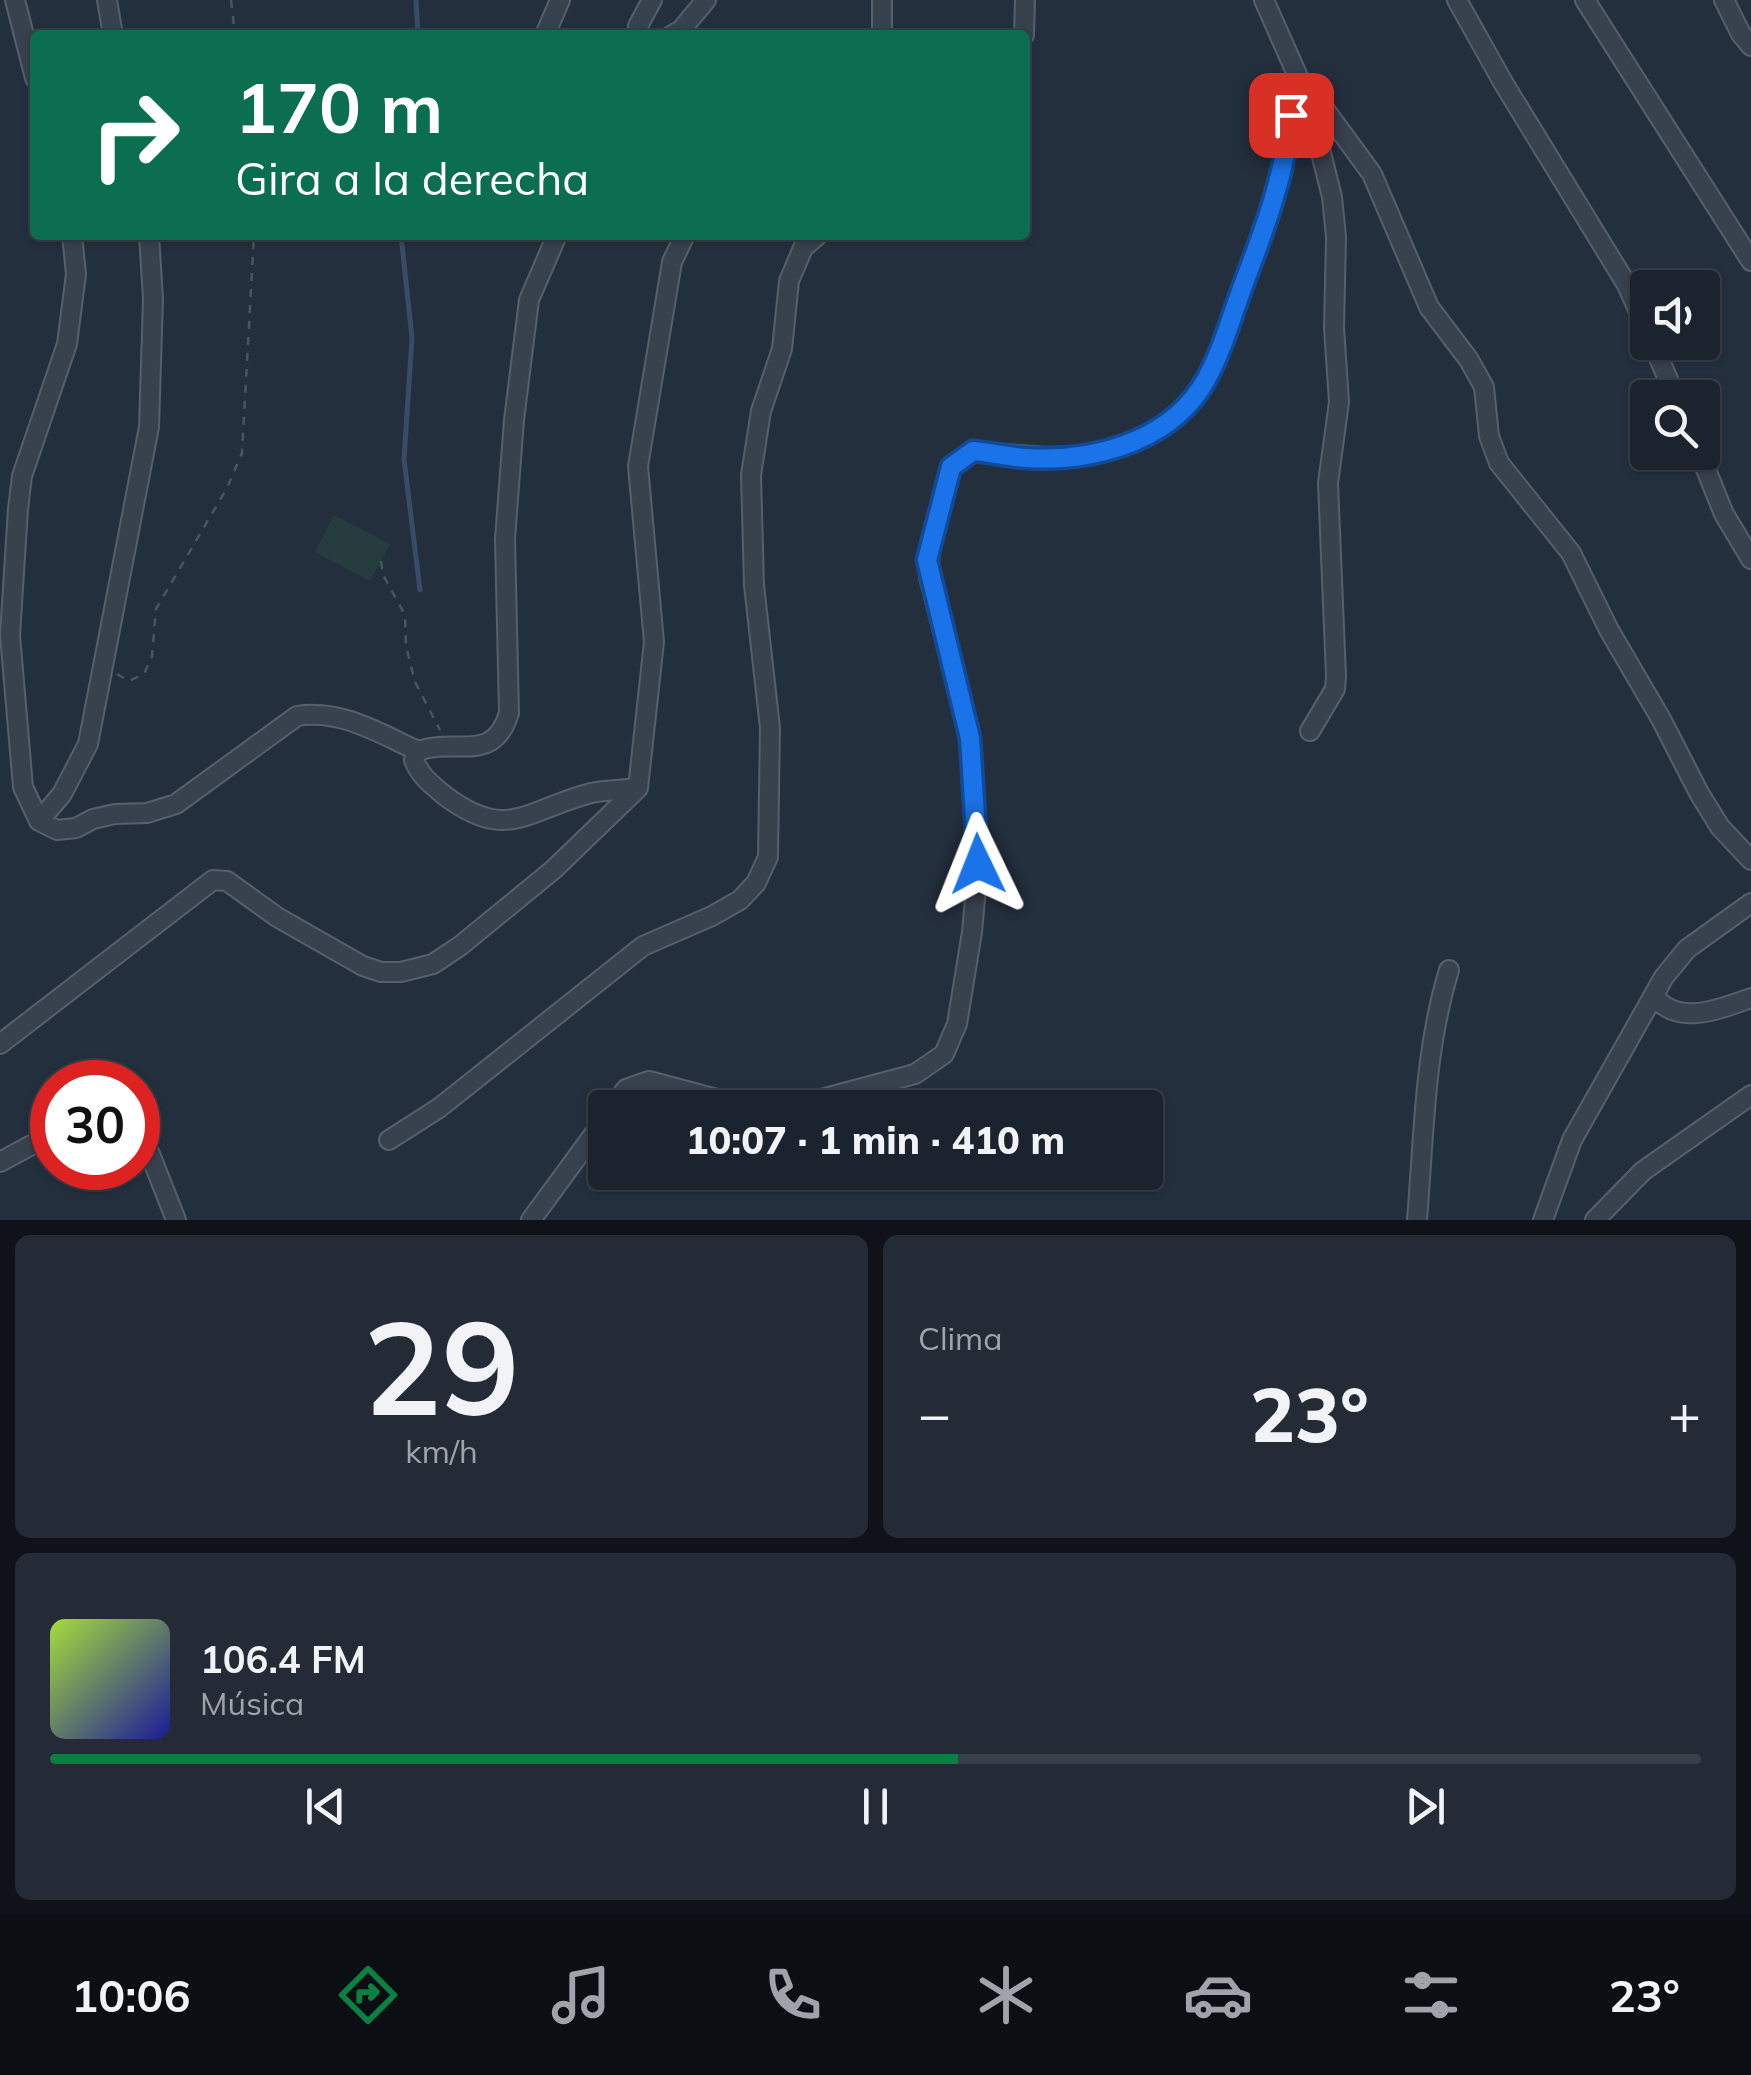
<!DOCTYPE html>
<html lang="es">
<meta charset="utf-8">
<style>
body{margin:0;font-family:Mulish,sans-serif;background:#242b36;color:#f1f3f6;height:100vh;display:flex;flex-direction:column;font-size:38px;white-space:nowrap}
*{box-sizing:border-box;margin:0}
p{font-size:32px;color:#a0a4aa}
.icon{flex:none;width:55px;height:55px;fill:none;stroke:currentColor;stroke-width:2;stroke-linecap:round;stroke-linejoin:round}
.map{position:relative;height:1220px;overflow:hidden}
.details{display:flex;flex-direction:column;gap:15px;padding:15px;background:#0f1319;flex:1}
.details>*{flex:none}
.top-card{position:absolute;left:30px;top:30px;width:1000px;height:210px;border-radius:10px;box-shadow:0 2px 8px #0004,0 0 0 2px #39404a;background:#0b6e4f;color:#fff;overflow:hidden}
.buttons{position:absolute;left:1630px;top:270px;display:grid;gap:20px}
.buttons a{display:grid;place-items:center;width:90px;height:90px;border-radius:10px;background:#1b232e;box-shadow:0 2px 8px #0004,0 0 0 2px #39404a;font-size:50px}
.speed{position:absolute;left:30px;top:1060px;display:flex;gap:20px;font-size:50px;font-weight:700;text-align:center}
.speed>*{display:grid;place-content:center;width:130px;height:130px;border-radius:50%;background:#1b232e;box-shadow:0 2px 8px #0004,0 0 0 2px #39404a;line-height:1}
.speed .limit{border:15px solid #d22;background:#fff;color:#111}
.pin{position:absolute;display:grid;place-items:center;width:85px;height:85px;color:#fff;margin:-42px;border-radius:20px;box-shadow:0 5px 15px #0006}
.me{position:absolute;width:110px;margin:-55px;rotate:358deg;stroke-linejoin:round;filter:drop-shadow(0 0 8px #0008)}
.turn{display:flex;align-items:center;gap:35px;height:210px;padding:0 40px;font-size:45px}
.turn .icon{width:130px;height:130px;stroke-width:2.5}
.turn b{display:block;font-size:70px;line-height:85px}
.big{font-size:75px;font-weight:800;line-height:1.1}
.details .tile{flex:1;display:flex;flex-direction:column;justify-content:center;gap:15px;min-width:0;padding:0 35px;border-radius:15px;background:#242b36}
.details .dial{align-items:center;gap:0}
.dial b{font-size:130px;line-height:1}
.song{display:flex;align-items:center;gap:30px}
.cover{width:120px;height:120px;border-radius:15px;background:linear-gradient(135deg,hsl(80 70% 55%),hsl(240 70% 35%))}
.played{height:10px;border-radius:5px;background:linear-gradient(90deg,#0b8043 55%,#39404a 55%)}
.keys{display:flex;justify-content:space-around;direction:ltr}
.heat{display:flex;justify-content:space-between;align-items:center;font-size:55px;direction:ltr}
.details .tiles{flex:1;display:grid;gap:15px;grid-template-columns:1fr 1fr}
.tile:last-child{grid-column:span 2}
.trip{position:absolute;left:588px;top:1090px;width:575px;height:100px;border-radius:10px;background:#1b232e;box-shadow:0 2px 8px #0004,0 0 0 2px #39404a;font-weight:800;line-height:100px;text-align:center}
.tab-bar{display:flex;height:160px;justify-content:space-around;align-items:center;background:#0b0e12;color:#a0a4aa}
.tab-bar .icon{width:70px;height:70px}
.tab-bar .current{color:#0b8043}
.tab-bar b{font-size:45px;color:#f1f3f6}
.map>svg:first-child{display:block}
.green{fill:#263c3f}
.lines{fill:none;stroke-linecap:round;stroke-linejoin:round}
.stream{stroke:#394c67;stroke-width:5}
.minor-casing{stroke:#565f6c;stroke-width:22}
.path{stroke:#44595c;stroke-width:2.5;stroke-dasharray:8 8;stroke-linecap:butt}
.minor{stroke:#38414e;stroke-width:18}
.route-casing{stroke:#114b97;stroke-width:25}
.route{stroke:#1a73e8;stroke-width:18}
</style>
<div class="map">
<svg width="1751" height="1220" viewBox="0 0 1751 1220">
<rect width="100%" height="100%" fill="#242f3e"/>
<path class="green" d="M334,515L390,544L370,581L315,552Z"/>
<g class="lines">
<path class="stream" d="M416,0L418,35
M401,235L412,338L404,459L420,590"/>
<defs>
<path id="minor" d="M15,0L35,78
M107,0L113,35
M1264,0L1307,97L1332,197L1336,237L1334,328L1339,402L1328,483L1336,676L1335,689L1310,731
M1457,0L1504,84L1627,285L1648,332
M1585,0L1751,261
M1724,0L1741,34L1751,46
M545,35L560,0
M638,35V26L652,0
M672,35L681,30L706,0
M882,35V0
M1024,35L1025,0
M72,235L76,274L67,344L22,476L18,509L10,635L23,787L39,821L57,830L76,828L93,819L115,814L147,813L176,804L297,716C341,709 379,733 418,751
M557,235L529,300L514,420L505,539L509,713C493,765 457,737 418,751L414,760C420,776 431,784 444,795C507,843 526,810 591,793C605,790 622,790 638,788
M1652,342L1676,398
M1699,452L1724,514L1751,559
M39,821L62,794L88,744L149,427L153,299L149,235
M1654,996C1678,1027 1720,1009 1751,998
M0,1044L213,880L227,881L277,917L363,966L381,972H401L433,964L460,946L553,870L638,788L654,642L638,466L672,262L685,235
M612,1108L626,1089L649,1081L728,1102L766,1107L814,1101L915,1074L944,1054L957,1024L972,932L978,865L970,738L929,577L930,543L951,467L973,451C1016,454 1058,462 1102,452C1130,446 1162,432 1183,411C1210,385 1221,344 1234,310C1254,257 1273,205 1286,150C1291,131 1286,105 1307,97L1323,107L1372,174L1429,307L1469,360L1484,387L1489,436L1499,463L1571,553L1609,630L1661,719L1699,793L1720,827L1751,860
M138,1137L150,1154L176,1220
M389,1140L439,1108L643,946L712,916L740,900L756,883L768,857L770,728L754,585L751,475L761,411L782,349L789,281L803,248L818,235
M0,1162L52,1134
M531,1220L605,1119
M1417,1220C1424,1136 1424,1052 1449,970
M1543,1220L1572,1140L1664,977L1687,949L1751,903
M1595,1220L1643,1171L1751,1095"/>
</defs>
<use href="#minor" class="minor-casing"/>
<path class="path" d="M231,0L235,35
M381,561L383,575L405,615L406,646L415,682L440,730
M117,674L129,681L144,674L152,656L156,609L227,488L242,453L254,235"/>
<use href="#minor" class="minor"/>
</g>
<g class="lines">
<defs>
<path id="route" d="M978,864L970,738L927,560L951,467L973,451C990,452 1008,457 1026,458C1089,462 1164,444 1201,388C1221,357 1231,317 1244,283C1265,228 1285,174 1291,115"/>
</defs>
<use href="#route" class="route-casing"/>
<use href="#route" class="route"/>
</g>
</svg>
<div class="buttons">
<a><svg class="icon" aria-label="sound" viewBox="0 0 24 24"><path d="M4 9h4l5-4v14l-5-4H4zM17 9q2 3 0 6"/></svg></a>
<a><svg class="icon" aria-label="search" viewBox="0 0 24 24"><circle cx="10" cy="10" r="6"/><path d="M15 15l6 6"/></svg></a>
</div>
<div class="speed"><div class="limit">30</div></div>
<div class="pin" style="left:1291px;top:115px;background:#d93025"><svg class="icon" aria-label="arrive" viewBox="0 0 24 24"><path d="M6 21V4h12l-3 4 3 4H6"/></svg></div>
<svg class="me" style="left:978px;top:864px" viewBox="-20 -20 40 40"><path d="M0-17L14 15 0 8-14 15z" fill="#1a73e8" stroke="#fff" stroke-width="4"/></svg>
<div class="trip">10:07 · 1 min · 410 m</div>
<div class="top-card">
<div class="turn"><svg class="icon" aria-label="right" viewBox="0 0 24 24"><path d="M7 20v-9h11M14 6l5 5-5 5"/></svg><div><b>170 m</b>Gira a la derecha</div></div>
</div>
</div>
<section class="details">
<div class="tiles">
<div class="tile dial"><b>29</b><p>km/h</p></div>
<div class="tile"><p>Clima</p>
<div class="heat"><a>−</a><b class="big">23°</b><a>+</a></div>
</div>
<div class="tile">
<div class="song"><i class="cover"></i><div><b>106.4 FM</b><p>Música</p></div></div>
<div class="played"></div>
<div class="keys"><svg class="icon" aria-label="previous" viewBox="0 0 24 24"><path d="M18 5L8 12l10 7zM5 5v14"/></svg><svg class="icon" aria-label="pause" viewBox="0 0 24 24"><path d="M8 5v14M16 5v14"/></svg><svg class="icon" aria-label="next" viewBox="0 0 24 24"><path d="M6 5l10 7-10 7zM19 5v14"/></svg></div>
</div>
</div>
</section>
<nav class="tab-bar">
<b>10:06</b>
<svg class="icon current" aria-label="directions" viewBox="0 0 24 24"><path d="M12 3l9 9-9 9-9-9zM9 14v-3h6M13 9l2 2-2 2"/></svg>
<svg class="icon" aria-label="music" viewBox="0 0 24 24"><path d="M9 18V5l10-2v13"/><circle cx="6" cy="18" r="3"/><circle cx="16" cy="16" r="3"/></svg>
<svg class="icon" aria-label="phone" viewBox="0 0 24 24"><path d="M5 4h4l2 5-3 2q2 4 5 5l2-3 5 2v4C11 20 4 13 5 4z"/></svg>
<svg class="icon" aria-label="climate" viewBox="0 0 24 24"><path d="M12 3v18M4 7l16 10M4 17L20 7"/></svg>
<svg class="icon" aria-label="car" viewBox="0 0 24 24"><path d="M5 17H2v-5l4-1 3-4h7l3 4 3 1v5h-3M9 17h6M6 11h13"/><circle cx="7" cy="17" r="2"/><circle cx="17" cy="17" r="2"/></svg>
<svg class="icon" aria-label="filters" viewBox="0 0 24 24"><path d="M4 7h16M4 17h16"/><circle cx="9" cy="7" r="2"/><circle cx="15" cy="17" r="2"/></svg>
<b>23°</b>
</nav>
